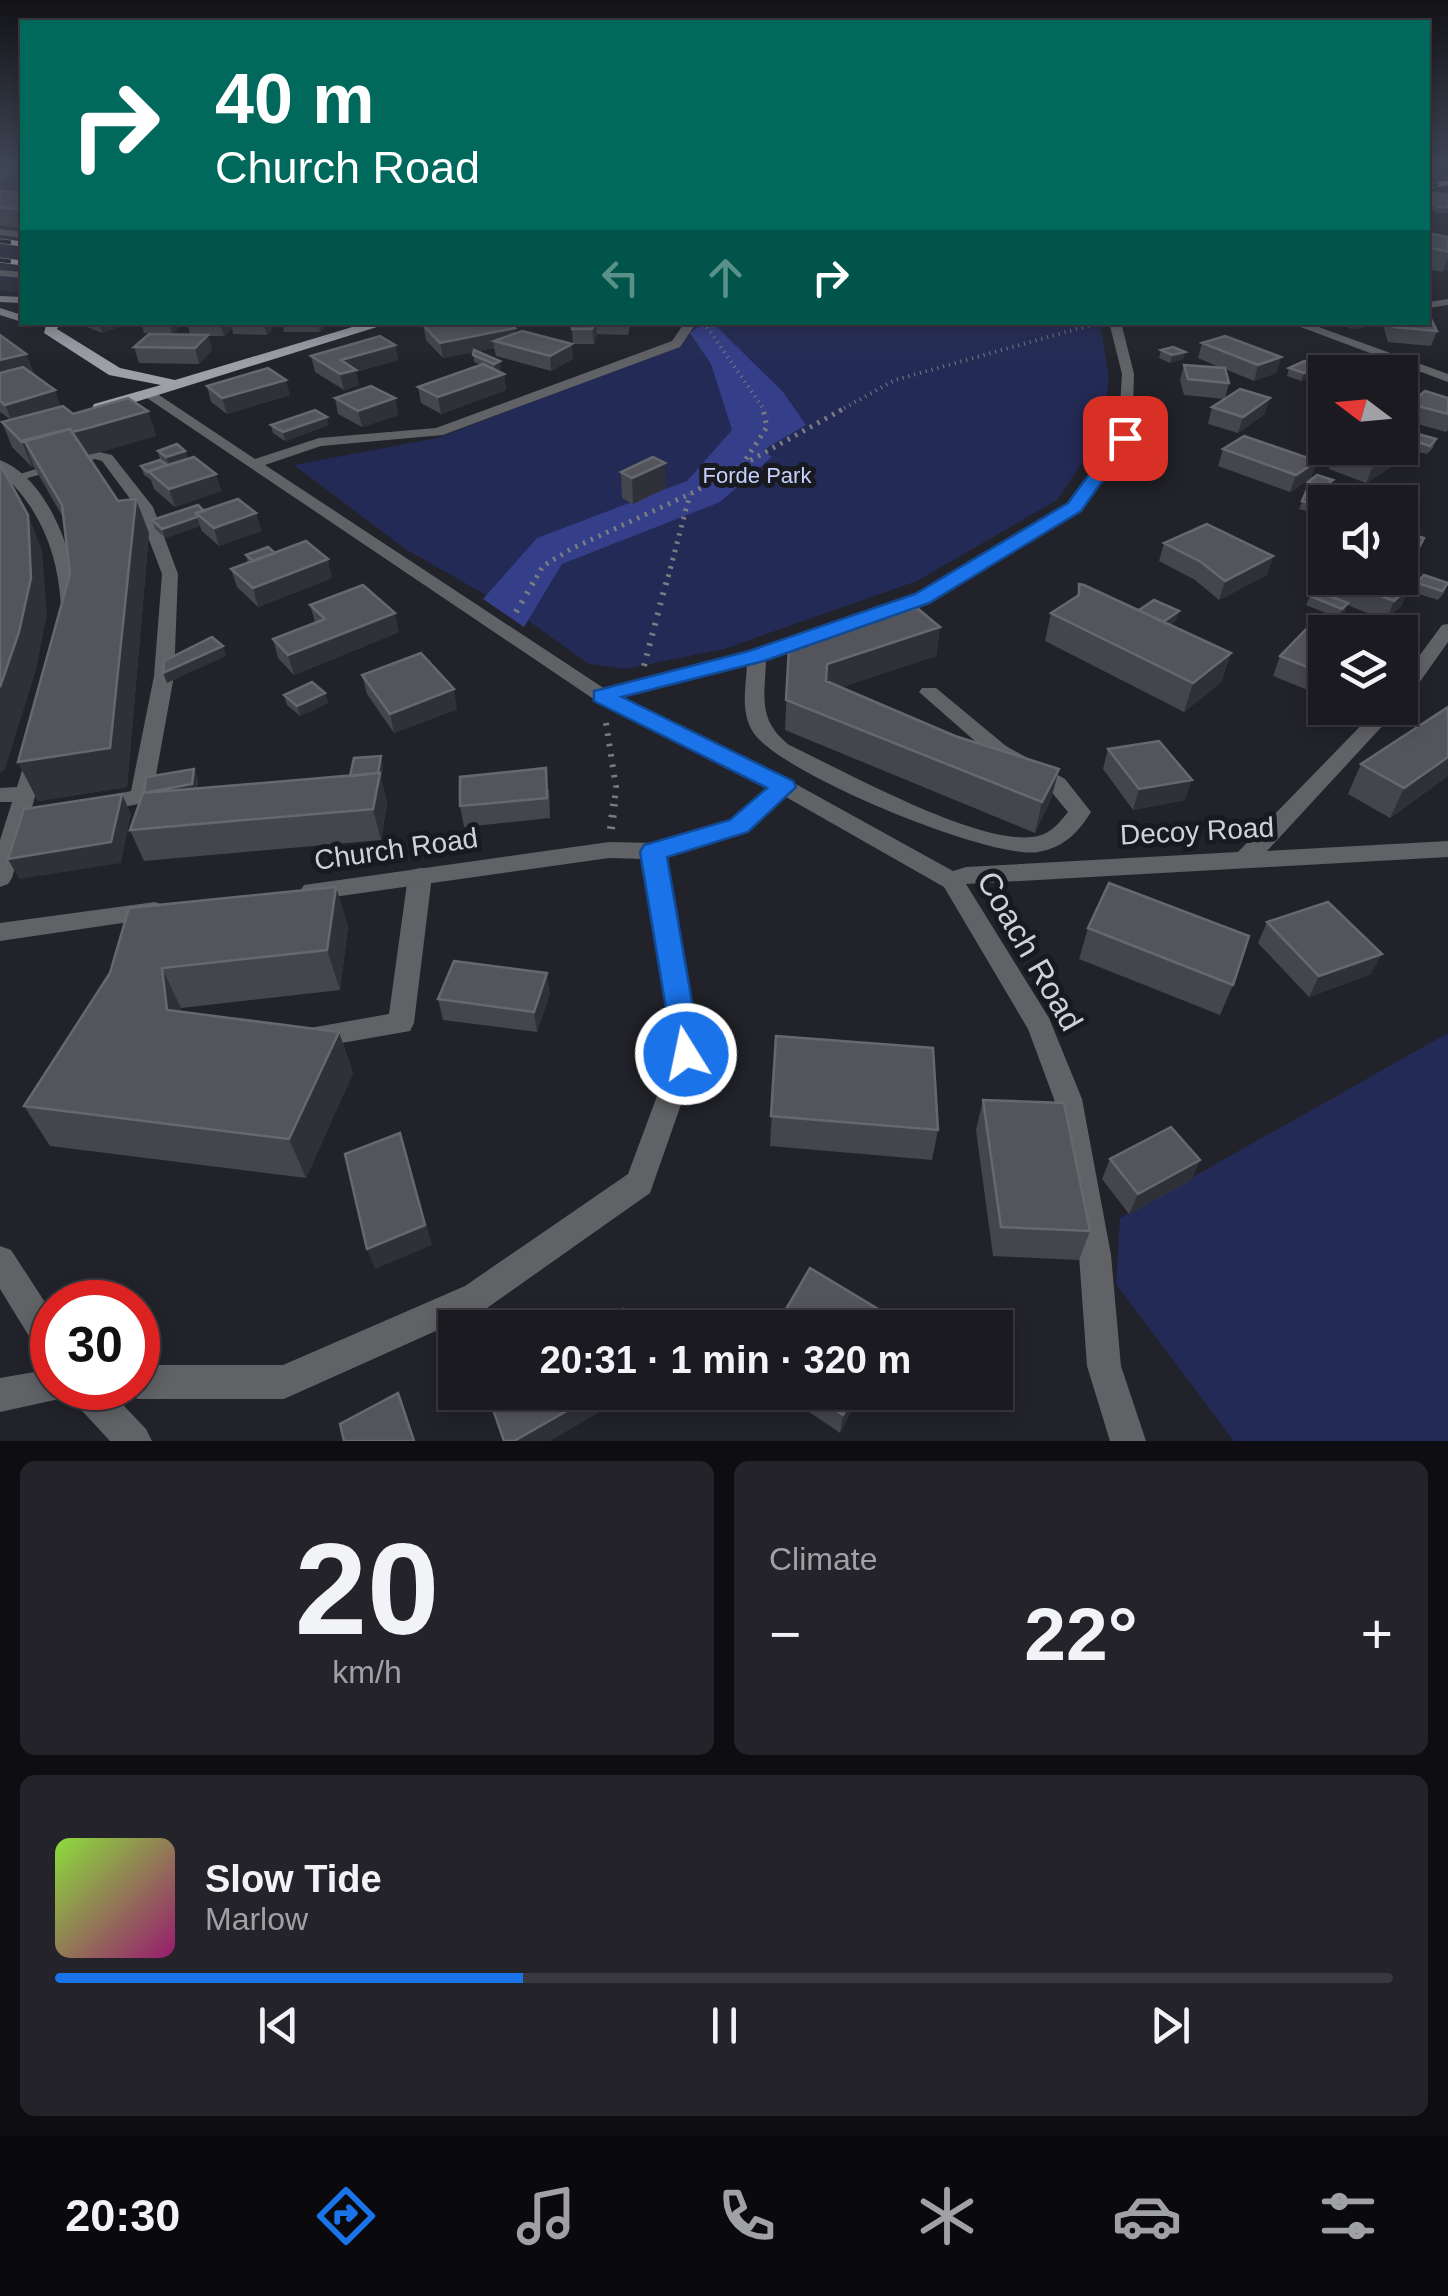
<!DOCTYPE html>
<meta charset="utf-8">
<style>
body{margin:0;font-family:Arial,sans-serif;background:#232329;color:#f1f3f6;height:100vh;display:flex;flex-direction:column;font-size:38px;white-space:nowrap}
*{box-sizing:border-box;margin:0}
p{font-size:32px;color:#9fa1a5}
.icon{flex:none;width:55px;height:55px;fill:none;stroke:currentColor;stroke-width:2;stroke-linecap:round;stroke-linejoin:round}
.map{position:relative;height:1441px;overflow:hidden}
.panel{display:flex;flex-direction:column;gap:20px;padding:20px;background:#0e0e12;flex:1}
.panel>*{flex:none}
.guide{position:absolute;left:20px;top:20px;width:1410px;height:305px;border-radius:0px;box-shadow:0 5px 15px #0003,0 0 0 2px #38383e;background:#00695c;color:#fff;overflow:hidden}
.needle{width:65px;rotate:286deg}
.controls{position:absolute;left:1308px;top:355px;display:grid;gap:20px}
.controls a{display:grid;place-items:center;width:110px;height:110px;border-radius:0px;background:#1a1a20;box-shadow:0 5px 15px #0003,0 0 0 2px #38383e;font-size:50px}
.speed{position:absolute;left:30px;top:1280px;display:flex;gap:20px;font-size:50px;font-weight:700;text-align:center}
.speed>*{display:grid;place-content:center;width:130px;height:130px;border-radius:50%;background:#1a1a20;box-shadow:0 5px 15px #0003,0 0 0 2px #38383e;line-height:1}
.speed .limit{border:15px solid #d22;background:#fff;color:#111}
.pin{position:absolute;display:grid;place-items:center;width:85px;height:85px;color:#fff;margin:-42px;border-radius:20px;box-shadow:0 5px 15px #0006}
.me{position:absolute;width:110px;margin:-55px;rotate:350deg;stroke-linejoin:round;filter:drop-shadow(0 0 8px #0008)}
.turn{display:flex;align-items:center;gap:35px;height:210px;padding:0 30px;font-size:45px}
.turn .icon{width:130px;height:130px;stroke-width:2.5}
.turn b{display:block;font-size:70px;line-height:85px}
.lanes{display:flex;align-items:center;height:95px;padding:0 30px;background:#0003;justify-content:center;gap:50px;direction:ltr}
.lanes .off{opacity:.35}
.big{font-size:75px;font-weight:700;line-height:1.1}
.panel .card{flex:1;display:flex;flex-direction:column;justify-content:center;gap:15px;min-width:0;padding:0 35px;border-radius:15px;background:#232329}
.panel .dial{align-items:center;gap:0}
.dial b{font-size:130px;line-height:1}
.song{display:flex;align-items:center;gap:30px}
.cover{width:120px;height:120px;border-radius:15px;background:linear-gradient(135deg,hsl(90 70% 55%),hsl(320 70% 35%))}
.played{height:10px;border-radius:5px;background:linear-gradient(90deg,#1a73e8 35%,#38383e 35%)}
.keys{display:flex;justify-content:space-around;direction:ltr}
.heat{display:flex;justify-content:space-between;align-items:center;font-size:55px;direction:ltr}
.panel .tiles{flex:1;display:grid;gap:20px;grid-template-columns:1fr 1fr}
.card:last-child{grid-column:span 2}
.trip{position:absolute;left:438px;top:1310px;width:575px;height:100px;border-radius:0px;background:#1a1a20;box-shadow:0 5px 15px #0003,0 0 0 2px #38383e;font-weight:700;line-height:100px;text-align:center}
.menu{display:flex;height:160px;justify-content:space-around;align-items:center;background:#0a0a0d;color:#9fa1a5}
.menu .icon{width:70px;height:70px}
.menu .on{color:#1a73e8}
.menu b{font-size:45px;color:#f1f3f6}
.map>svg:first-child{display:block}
.built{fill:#282b38}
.green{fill:#232a55}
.forest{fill:#343e89}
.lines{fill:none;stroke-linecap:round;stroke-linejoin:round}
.path-far3{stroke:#7a7b81;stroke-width:4;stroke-dasharray:1 5;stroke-linecap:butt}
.path-far2{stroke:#7a7b81;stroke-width:5;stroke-dasharray:2.5 6;stroke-linecap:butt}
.path-far1{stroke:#7a7b81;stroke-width:6;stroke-dasharray:2.5 8;stroke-linecap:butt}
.path{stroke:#7a7b81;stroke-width:8;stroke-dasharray:2.5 9;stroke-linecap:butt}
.service{fill:#616265;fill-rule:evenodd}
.minor{fill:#616265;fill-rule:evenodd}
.secondary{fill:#83858a;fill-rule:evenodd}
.primary{fill:#9ea0a7;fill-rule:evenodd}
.rail-casing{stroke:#bfc0c5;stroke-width:5}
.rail{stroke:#181a20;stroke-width:4;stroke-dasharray:11;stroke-linecap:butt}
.wall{fill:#44464c}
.shaded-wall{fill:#303138}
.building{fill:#53555b;stroke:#67686f;stroke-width:2.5}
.route{fill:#1a73e8;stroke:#114b97;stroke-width:2.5}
.labels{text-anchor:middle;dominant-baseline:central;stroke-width:10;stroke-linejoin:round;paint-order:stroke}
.far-park-label{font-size:22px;fill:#c6d1fd;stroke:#181a20}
.street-label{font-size:28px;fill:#d1d2d7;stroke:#181a20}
.near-street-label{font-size:32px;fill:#d1d2d7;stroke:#181a20}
</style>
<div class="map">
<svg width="1448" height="1441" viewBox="0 0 1448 1441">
<rect width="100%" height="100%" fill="#22232a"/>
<path class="built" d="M0,164H22V293L0,291Z"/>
<path class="green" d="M697,323L1100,324L1109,376L1102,434L1057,500L917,581L724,649L625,669L589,664L519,614L407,550L294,465L437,438L666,351L686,338Z
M1448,1033V1441H1234L1116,1284L1120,1218Z"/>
<path class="forest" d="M704,323H713L783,392L806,425L763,450L772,457L720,502L562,564L524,627L483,599L537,538L687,481L732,430L711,364L690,333Z"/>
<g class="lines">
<path class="path-far3" d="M707,327L765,411
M839,411L895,380L1098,323"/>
<path class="path-far2" d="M746,459L767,427L763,409
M532,585L543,566L571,549L690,494L843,409
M666,585L690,494"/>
<path class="path-far1" d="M516,612L533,583
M644,666L666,583
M606,723L616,787L614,806"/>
<path class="path" d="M611,829L614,804"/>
<path class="service" d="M0,229L22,232V238L0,235Z
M0,270L22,272V278L0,276Z
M95,451L112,455L153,507L178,574L174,676L152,797L149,802L97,812L89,810L86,805L89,800L131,791L154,676L162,574L137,508L102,461L95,459L17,481L10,477Z
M420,868L428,870L432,876L414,1023L410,1031L313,1048L304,1045L300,1037L304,1029L389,1014L408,876L412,870Z"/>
<path class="minor" d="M1428,191L1448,193V199L1428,197Z
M1448,299V305L1428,308V302Z
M685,322H697L680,347L443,435L321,446L265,465L605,689L750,652L916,594L1069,504L1118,438L1122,374L1109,322H1121L1134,374L1132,438L1079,510L928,602L766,659C765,697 757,719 789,745C843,770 983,849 1038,836C1051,833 1060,822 1068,812L1049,789L992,756L919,692L922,688H936L1006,746L1065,779L1091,812C1078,833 1063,848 1038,852C990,860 777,772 753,732C740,711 746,687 747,664L620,697L792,782L953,871L966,867L1238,852L1378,708H1399L1267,851L1448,841V857L966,884L1049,1018L1082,1099L1111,1255L1121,1366L1146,1441H1110L1087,1366L1079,1255L1054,1099L1028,1029L944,887L786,797L747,831L665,856L699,1053L650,1193L487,1308L284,1399H138L126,1394L123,1388H138V1365H283L465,1286L628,1174L673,1053L643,859L609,858L312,900L304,897L300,891L304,885L609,842L653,843L731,820L769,788L595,700L141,394L153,391L255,459L319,438L436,428L672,341Z
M1287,322H1305L1448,374V382Z
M0,460C50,480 75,557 79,606L76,610H64L61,606C58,553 40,507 0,472Z
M1448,624V642L1407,700L1400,702V682L1442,625Z
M35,754L45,761L12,878L8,884L0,887V840L12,802H0V788L17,787L25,761Z
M155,902L163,905L167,911L163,917L0,941V923Z
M0,1246L11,1250L52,1313V1358L40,1354L0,1289Z
M52,1369V1388H107L146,1429L152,1441H110L72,1400L68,1389L64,1398L0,1412V1378Z"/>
<path class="secondary" d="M0,296L22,297V303L0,302Z
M0,308L22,315V322L0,315Z"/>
<path class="primary" d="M47,322H62L57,329L120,368L175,380L369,322H393L100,413L92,408L94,404L161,385L109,375L44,333Z"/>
<defs>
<path id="rail" d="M1428,186L1448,183
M0,241L22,244
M0,260L22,263"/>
</defs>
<use href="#rail" class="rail-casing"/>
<use href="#rail" class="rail"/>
</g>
<path class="wall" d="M0,164L22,190L15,193H22V228L0,225Z
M1429,199L1448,200V213H1436L1428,205Z
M1428,233L1448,236V270L1442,272L1428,269Z
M74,322H133L102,333Z
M141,322H184L172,334L144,333Z
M187,322H279L267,335L233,334L232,328L224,336H208L212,350L199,364L139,363L134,347L190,335Z
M282,322H328L320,332H284Z
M574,322H630V326L628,335L597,334L594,344H573L572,329Z
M1341,322H1365L1364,328L1351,329Z
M1382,322H1428L1437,331L1431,346L1388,342Z
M423,325L515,334L573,359L551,371L496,356L494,348L477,351L501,369L497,371L504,374L506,390L441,414L421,403L418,387L481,365L474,362V352L443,358L426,340Z
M0,335L26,354L34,375L55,390L60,406L73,414L148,411L156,436L87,455L118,501L149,533L127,787L38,801L18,762L70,574L64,519L34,467H32L12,447L2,422L11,420L0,412Z
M1202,343L1281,357L1276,373L1254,381L1225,369L1229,383L1225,399L1184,395L1180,380L1184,365L1221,368L1198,358Z
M395,345L398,360L356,372L359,385L344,390L315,372L311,356Z
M1161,350L1185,352L1183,359L1170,363L1159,358Z
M1336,365L1392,366L1389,372H1334Z
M1289,368L1316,374L1301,381L1287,376Z
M207,386L290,395L227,414L211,402Z
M335,398H395L398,415L362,427L338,414Z
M1448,398V430L1446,432L1404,420L1410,404Z
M1212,407L1265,414L1238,433L1208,424Z
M271,425H329L285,441L273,433Z
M1400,429L1436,439L1433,448L1427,454L1410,450L1407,457L1366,483L1329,469L1335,452Z
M1223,449L1317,461L1311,478L1290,492L1218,466Z
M158,451H185L188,459L216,474L221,491L175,507L154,489L151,480L144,475L141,466L168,465L160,459Z
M621,472L666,488L633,504L622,498Z
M1333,480L1329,489L1321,495L1325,502V516L1299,509L1306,492L1310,493L1305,491L1308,482Z
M204,511L256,513L261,531L219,546L202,531L200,526L165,538L155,529L152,520Z
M1400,531L1416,556L1402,583V605L1386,620L1347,605L1344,613L1338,618L1306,605L1310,596L1333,597L1340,580L1343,578H1400Z
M1164,543L1273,556L1267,575L1219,600L1195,580L1159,561Z
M275,553L332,578L258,607L237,587L231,569L248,563L246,555Z
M1417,583H1448L1444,593L1438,600L1413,592Z
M1079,584L1139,610L1176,620L1170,625L1231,653L1221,682L1184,712L1045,641L1051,613L1077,597Z
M310,605L399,632L294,675L278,658L273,639L315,622Z
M940,627L936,656L841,687L955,736L1059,769L1051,799L1035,833L785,730L789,648Z
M1325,632V681L1315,693L1273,676L1280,656Z
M362,675L457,709L394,733L367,694Z
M325,693L328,703L300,716L287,705L284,695Z
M1448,707V776L1390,818L1348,794L1361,764Z
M1108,749L1185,800L1133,810L1103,769Z
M383,766L381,779L387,803L381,840L144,861L130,830L198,779L197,788L350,776Z
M549,789L550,818L464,827L460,806Z
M336,887L348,927L340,990L181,1008V1012L339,1032L353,1073L306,1178L50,1146L24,1106L110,973Z
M1267,922L1371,974L1309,997L1258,943Z
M1088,928L1233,985L1220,1015L1079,959Z
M550,993L537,1032L443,1020L438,999Z
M776,1036L938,1130L932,1160L770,1146Z
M983,1100L1090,1231L1079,1260L993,1256L976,1130Z
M1110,1159L1200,1160L1191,1180L1129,1214L1102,1179Z
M780,1392H861L840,1433Z"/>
<path class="shaded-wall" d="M22,170V190L0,198V178Z
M1448,257V270L1442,272Z
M98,322H133L102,333Z
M169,322H184L172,334Z
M220,322H230L232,328L224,336Z
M263,322H279L267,335Z
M318,322H328L320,332Z
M595,322H596L597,334L594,344L592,329Z
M1354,322H1365L1364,328L1351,329Z
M515,328L517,343L494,341V348L443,358L440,343Z
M208,335L212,350L199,364L195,348Z
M572,344L573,359L551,371L550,356Z
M395,345L398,360L356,372L359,385L344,390L340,374L341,360Z
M1185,352L1183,359L1170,363L1172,355Z
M26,354L34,377L0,386V360Z
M1281,357L1276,373L1254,381L1258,365Z
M500,361L501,369L495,372L494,364Z
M1319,367L1316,374L1301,381L1304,373Z
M504,374L506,390L441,414L438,397Z
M286,380L290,395L227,414L222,398Z
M55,390L61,407L12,421L5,405Z
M395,398L398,415L362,427L358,411Z
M1270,398L1265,414L1238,433L1243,417Z
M148,411L156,436L101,452L39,466L24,441Z
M327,417L329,425L285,441L283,432Z
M1414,440L1407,457L1366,483L1373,466Z
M24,441L34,467H32L22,442Z
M185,451L188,459L169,465L166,457Z
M1317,461L1311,478L1290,492L1296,475Z
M665,463L666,488L633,504L632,478Z
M216,474L221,491L175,507L169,489Z
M1333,480L1329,489L1320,496L1323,487Z
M136,499L149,533L127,787L38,801L18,762Z
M256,513L261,531L219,546L214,528Z
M28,515L42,550L47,614L36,670L5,769L0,773V687Z
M197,517L200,526L165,538L162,529Z
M1273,556L1267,575L1219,600L1225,581Z
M328,559L332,578L258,607L253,588Z
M1410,586L1402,605L1386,620L1394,601Z
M1348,603L1344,613L1338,618L1342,609Z
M1179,611L1176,620L1155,635L1158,626Z
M395,613L399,632L294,675L288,655Z
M940,627L936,656L825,693L827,664Z
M223,646L226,656L167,683L163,673Z
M1231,653L1221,682L1184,712L1193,683Z
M1325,670V681L1315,693L1322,673Z
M454,689L457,709L394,733L390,714Z
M325,693L328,703L300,716L297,706Z
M381,756L383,766L381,779L387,803L381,840L373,809Z
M1448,757V776L1390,818L1404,788Z
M194,769L198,779L196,794L144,793Z
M1059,769L1051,799L1035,833L1042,802Z
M1192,780L1185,800L1133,810L1139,789Z
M122,794L131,814L121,863L19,879L8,859Z
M336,887L348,927L340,990L327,950Z
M1382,954L1371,974L1309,997L1319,976Z
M162,968L181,1008L186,1050L167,1010Z
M547,973L550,993L537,1032L534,1012Z
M339,1032L353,1073L306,1178L289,1139Z
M400,1133L432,1245L375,1269L367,1249Z
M1200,1160L1191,1180L1129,1214L1138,1194Z
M600,1392H634L550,1441H514Z
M855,1392H861L840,1433L843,1415Z"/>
<path class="building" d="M0,164H22V170L0,178Z
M0,191L22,193V210L0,207Z
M1429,199H1447L1448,207H1438Z
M1428,233L1448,237V252L1428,247Z
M1428,313L1437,331L1394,327L1392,322H1428Z
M436,322H508L515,328L440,343L423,325Z
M574,322H595L592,329H572Z
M522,331L572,344L550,356L494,341Z
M149,334L208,335L195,348L134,347Z
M0,335L26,354L0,360Z
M380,336L395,345L341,360L356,370L340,374L311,356Z
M1225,336L1281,357L1258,365L1202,343Z
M1173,347L1185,352L1172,355L1161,350Z
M474,350L500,361L494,364L473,355Z
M1355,355L1392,366L1380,372H1361L1336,365Z
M1304,361L1319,367L1304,373L1289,368Z
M483,364L504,374L438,397L418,387Z
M1184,365L1225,368L1229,383L1188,379Z
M23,367L55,390L5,405L0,401V373Z
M268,368L286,380L222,398L207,386Z
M371,386L395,398L358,411L335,398Z
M1240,389L1270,398L1243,417L1212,407Z
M1425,391L1448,398V414L1410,404Z
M128,398L148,411L92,427L72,432L70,429L22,442L2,422L63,406L73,414Z
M315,410L327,417L283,432L271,425Z
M70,429L118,501L136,499L110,748L18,762L70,574L62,505L24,440Z
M1400,429L1436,439L1430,446L1400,436Z
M1244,436L1317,461L1296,475L1223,449Z
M1400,436L1414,440L1373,466L1335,452L1343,448H1400Z
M177,444L185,451L166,457L158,451Z
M194,457L216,474L169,489L148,471Z
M653,457L665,463L632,478L621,472Z
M160,460L167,465L147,472L141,466Z
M0,464L28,515L31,578L19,632L0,687Z
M1317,475L1333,480L1323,487L1308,482Z
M1306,492L1349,502H1325V506L1302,501Z
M238,499L256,513L214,528L196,513Z
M198,505L204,511L196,513L197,517L162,529L152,520Z
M1207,524L1273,556L1225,581L1201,562L1164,543Z
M1400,531L1424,538L1410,565L1400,563Z
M306,541L328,559L253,588L231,569Z
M268,547L275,553L253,561L246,555Z
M1424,575L1448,583L1442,591L1417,583Z
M1343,578H1387L1410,586L1394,601L1340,580Z
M1079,584L1084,585L1231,653L1193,683L1051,613L1079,595Z
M363,585L395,613L288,655L273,639L325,619L310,605Z
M1316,591L1348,603L1342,609L1310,596Z
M1154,600L1179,611L1163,622L1139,610Z
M917,608L940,627L827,664L826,681L955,736L1059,769L1042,802L786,700L789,648Z
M1319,616L1360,632H1325V670L1322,673L1280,656Z
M212,637L223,646L163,673L164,661Z
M421,653L454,689L390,714L362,675Z
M312,682L325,693L297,706L284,695Z
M1448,707V757L1404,788L1361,764Z
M1159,741L1192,780L1139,789L1108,749Z
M381,756L378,773L350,776L354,758Z
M546,768L547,798L460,806V777Z
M194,769L192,784L144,793L146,777Z
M380,773L373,809L130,830L143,793Z
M122,794L111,842L8,859L24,809Z
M1109,883L1249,936L1233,985L1088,928Z
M336,887L327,950L162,968L167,1010L339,1032L289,1139L24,1106L110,973L129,908Z
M1328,902L1382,954L1319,976L1267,922Z
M454,961L547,973L534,1012L438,999Z
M776,1036L933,1048L938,1130L771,1116Z
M983,1100L1064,1103L1090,1231L1001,1227Z
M1171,1127L1200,1160L1138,1194L1110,1159Z
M400,1133L425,1225L367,1249L345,1154Z
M810,1268L893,1318L888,1328H775Z
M623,1309L632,1328H589Z
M487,1392H600L514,1441H504Z
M809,1392H855L843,1415Z
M398,1393L414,1441H344L340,1424Z"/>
<linearGradient id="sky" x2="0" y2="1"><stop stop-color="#131317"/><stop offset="0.45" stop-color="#3e4555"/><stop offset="1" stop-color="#3e4555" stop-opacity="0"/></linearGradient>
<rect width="1448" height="366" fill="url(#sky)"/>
<path class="route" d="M1119,434L1133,438L1081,511L929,603L764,661L622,697L793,781L796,787L748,832L667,857L701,1054L696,1063L686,1066L675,1063L640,852L644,845L730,820L767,788L594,701V691L749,651L915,594L1068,503Z"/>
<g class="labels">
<g class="far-park-label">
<text x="757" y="475">Forde Park</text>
</g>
<g class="street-label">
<text transform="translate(1197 831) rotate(-3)">Decoy Road</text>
<text transform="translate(396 849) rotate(-8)">Church Road</text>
</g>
<g class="near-street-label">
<text transform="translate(1030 951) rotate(60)">Coach Road</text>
</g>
</g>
</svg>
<div class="controls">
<a><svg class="needle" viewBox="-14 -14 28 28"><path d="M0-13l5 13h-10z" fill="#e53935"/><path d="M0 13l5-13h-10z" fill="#9fa1a5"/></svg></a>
<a><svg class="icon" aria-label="sound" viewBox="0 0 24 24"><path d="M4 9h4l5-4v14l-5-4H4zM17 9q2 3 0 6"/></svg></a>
<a><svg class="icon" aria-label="layers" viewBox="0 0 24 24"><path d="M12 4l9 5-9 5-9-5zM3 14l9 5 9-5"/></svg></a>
</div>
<div class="speed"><div class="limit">30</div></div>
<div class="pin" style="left:1125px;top:438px;background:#d93025"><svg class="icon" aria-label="arrive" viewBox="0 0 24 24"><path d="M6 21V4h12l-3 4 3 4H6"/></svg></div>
<svg class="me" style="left:686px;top:1054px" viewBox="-20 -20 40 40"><circle r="17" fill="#1a73e8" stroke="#fff" stroke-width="3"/><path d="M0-11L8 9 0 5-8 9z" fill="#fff"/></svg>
<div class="trip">20:31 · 1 min · 320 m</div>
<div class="guide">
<div class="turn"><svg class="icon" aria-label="right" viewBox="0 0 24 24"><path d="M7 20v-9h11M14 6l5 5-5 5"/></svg><div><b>40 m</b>Church Road</div></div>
<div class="lanes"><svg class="icon off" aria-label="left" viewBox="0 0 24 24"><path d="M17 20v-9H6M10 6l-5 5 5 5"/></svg><svg class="icon off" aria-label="ahead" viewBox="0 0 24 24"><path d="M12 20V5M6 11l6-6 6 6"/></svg><svg class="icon" aria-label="right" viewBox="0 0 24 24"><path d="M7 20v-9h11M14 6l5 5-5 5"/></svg></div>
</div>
</div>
<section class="panel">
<div class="tiles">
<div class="card dial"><b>20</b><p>km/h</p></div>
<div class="card"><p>Climate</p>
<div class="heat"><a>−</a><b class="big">22°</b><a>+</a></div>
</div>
<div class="card">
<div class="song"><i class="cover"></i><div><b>Slow Tide</b><p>Marlow</p></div></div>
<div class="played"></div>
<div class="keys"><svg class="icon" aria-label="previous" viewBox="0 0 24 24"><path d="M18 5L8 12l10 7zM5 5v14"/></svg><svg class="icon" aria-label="pause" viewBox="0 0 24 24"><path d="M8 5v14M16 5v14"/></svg><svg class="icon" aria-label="next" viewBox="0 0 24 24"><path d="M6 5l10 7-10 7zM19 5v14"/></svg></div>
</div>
</div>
</section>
<nav class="menu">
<b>20:30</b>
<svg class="icon on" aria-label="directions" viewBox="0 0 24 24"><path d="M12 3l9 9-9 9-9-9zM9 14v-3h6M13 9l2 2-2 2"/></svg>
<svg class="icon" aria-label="music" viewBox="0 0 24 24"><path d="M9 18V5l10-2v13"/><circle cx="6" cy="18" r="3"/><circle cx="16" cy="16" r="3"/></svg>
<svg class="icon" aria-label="phone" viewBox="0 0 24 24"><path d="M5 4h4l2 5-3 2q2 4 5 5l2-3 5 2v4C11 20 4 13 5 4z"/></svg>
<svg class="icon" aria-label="climate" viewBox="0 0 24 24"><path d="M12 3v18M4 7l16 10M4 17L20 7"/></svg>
<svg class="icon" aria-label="car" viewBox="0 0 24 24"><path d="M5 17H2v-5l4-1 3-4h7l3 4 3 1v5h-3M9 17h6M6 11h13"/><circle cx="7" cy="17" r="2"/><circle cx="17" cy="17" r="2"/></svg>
<svg class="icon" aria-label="filters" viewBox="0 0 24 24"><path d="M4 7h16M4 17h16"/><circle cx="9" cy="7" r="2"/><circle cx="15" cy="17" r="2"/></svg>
</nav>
